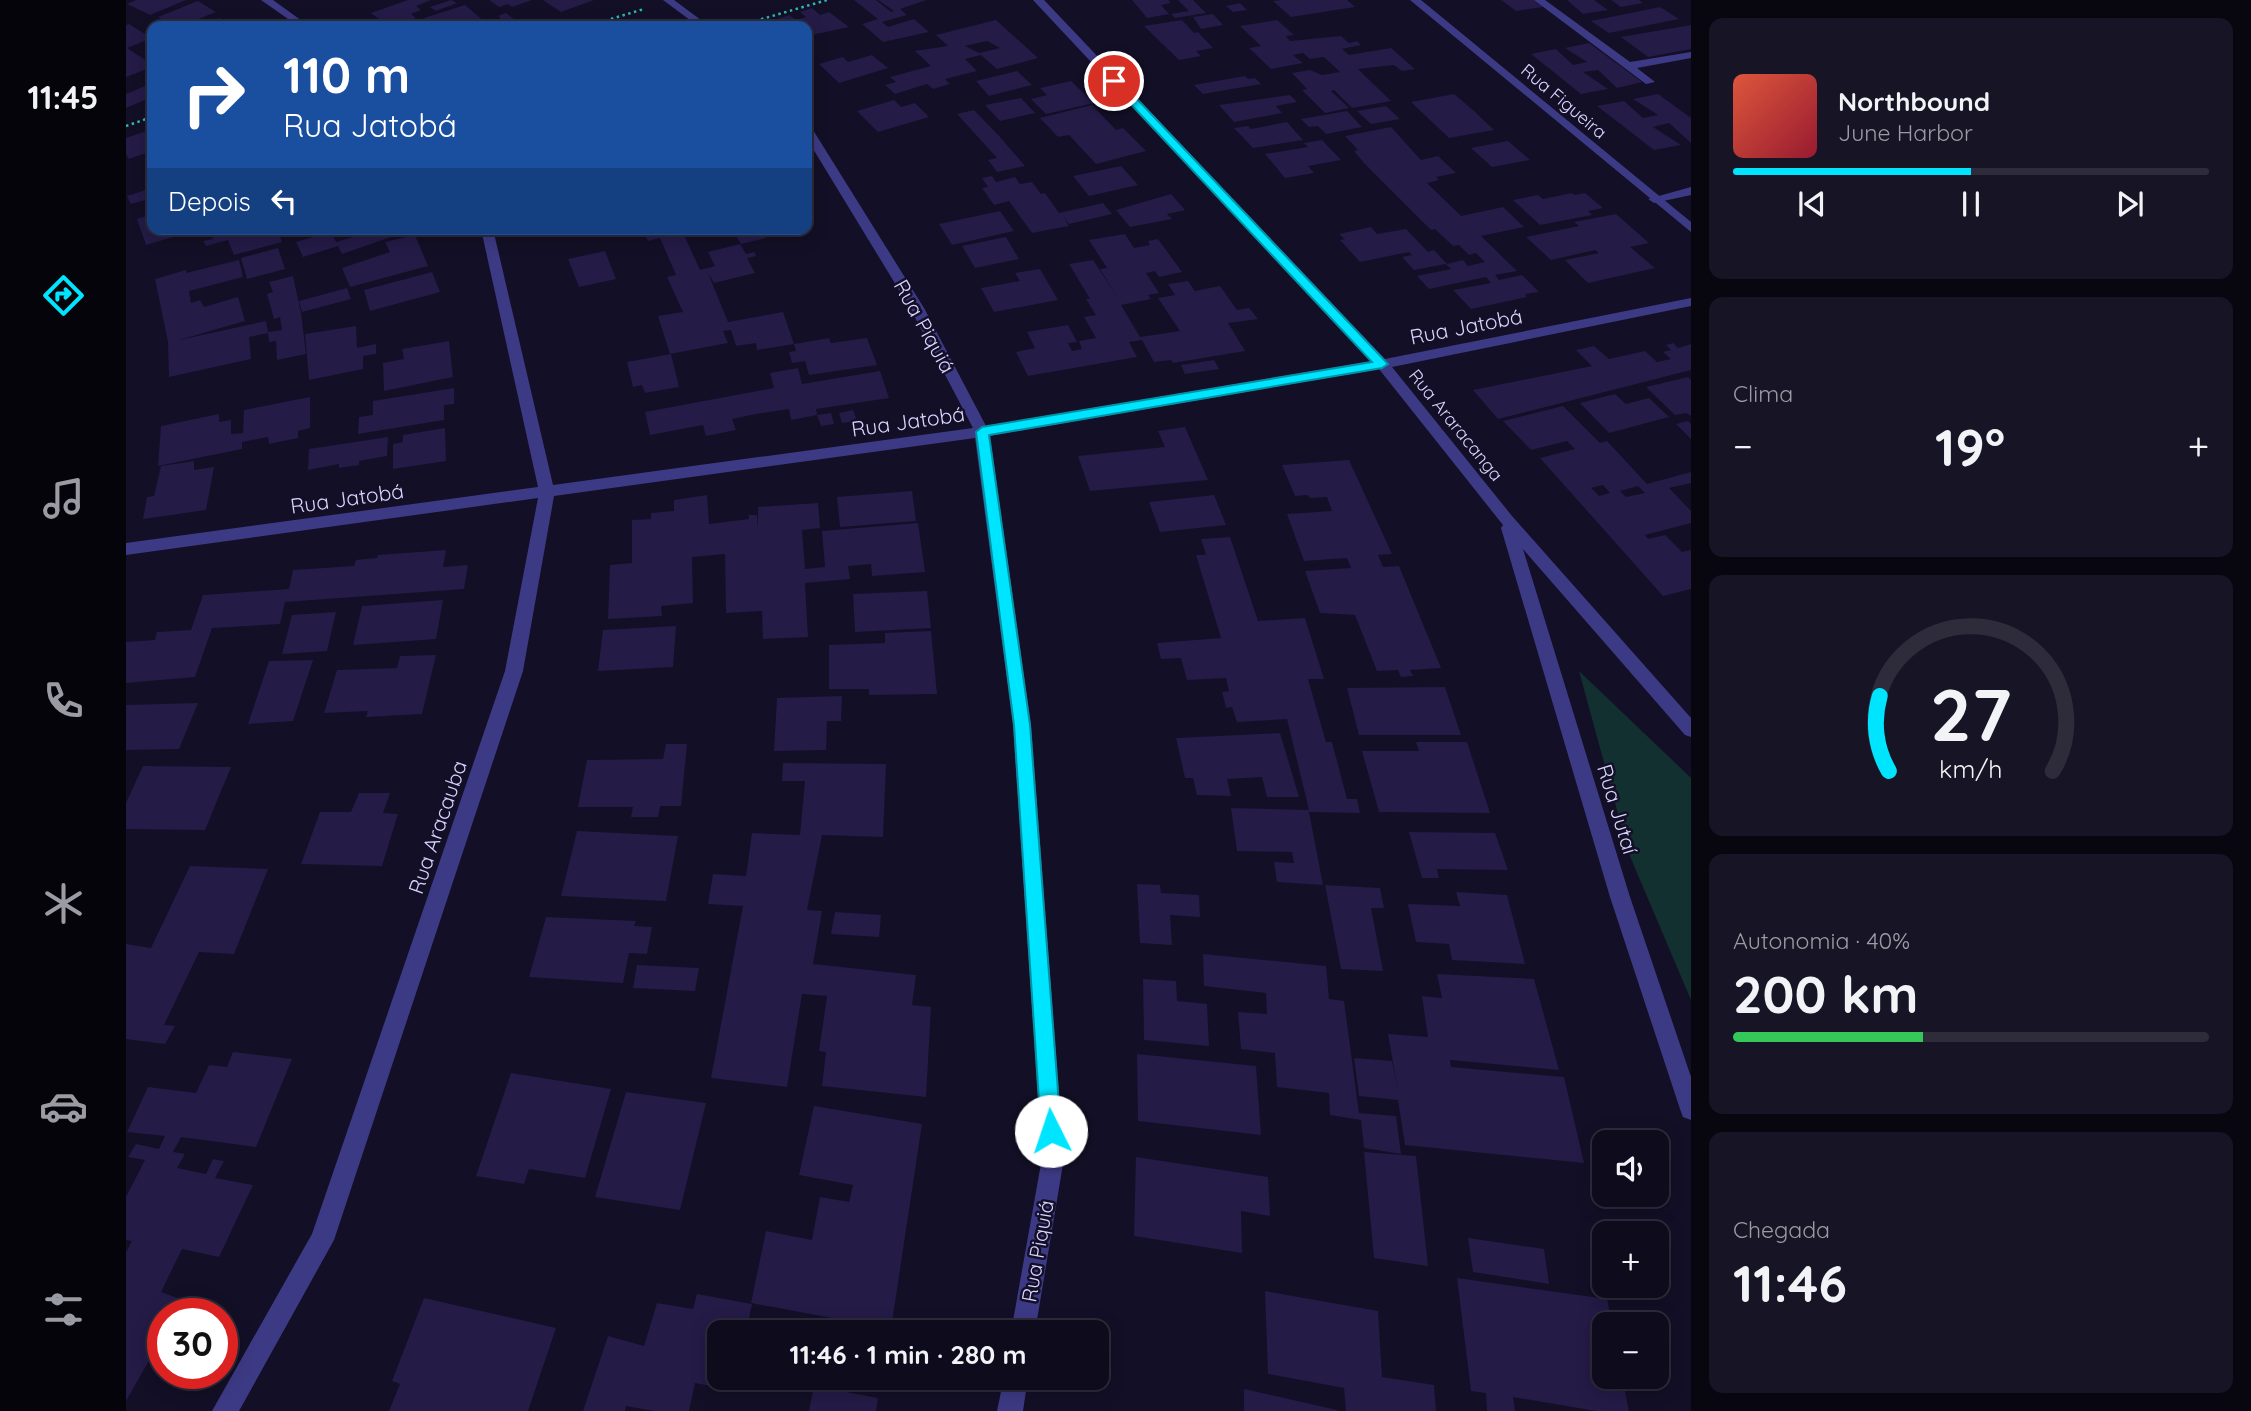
<!DOCTYPE html>
<html lang="pt">
<meta charset="utf-8">
<style>
body{margin:0;font-family:Quicksand,sans-serif;background:#171425;color:#f1f3f6;height:100vh;display:flex;flex-direction:column;font-size:26px;white-space:nowrap}
*{box-sizing:border-box;margin:0}
p{font-size:23px;color:#9b9ba3}
.icon{flex:none;width:38px;height:38px;fill:none;stroke:currentColor;stroke-width:2;stroke-linecap:round;stroke-linejoin:round}
.map{position:relative;flex:1;overflow:hidden}
.side{display:flex;flex-direction:column;gap:18px;padding:18px;background:#08060f;width:560px}
.side>*{flex:none}
.top-card{position:absolute;left:21px;top:21px;width:665px;height:214px;border-radius:14px;box-shadow:0 4px 18px #0003,0 0 0 2px #2e2b3b;background:#1a4fa0;color:#fff;overflow:hidden}
.tools{position:absolute;left:1466px;top:1130px;display:grid;gap:14px}
.tools a{display:grid;place-items:center;width:77px;height:77px;border-radius:14px;background:#0e0b1c;box-shadow:0 4px 18px #0003,0 0 0 2px #2e2b3b;font-size:35px}
.speed{position:absolute;left:21px;top:1298px;display:flex;gap:14px;font-size:35px;font-weight:700;text-align:center}
.speed>*{display:grid;place-content:center;width:91px;height:91px;border-radius:50%;background:#0e0b1c;box-shadow:0 4px 18px #0003,0 0 0 2px #2e2b3b;line-height:1}
.speed .limit{border:10px solid #d22;background:#fff;color:#111}
.pin{position:absolute;display:grid;place-items:center;width:60px;height:60px;color:#fff;margin:-30px;border:4px solid #fff;border-radius:50%;box-shadow:0 2px 7px #0007}
.me{position:absolute;width:77px;margin:-38px;rotate:356deg;stroke-linejoin:round;filter:drop-shadow(0 0 5px #0008)}
.turn{display:flex;align-items:center;gap:24px;height:147px;padding:0 21px;font-size:32px}
.turn .icon{width:91px;height:91px;stroke-width:2.5}
.turn b{display:block;font-size:49px;line-height:60px}
.then{display:flex;align-items:center;height:66px;padding:0 21px;background:#0003;gap:14px;font-size:26px}
.big{font-size:52px;font-weight:700;line-height:1.1}
.side .card{flex:1;display:flex;flex-direction:column;justify-content:center;gap:10px;min-width:0;padding:0 24px;border-radius:14px;background:#171425}
.side .dial{align-items:center;gap:0}
.dial svg{height:182px;overflow:visible;fill:none;stroke:#2e2b3b;stroke-width:7;stroke-linecap:round;text-anchor:middle}
.dial text{fill:#f1f3f6;stroke:none}
.song{display:flex;align-items:center;gap:21px}
.cover{width:84px;height:84px;border-radius:10px;background:linear-gradient(135deg,hsl(10 70% 55%),hsl(350 70% 35%))}
.played{height:7px;border-radius:4px;background:linear-gradient(90deg,#00e5ff 50%,#2e2b3b 50%)}
.keys{display:flex;justify-content:space-around;direction:ltr}
.heat{display:flex;justify-content:space-between;align-items:center;font-size:38px;direction:ltr}
.charge{height:10px;border-radius:5px;background:linear-gradient(90deg,#34c759 40%,#2e2b3b 0)}
.trip{position:absolute;left:581px;top:1320px;width:402px;height:70px;border-radius:14px;background:#0e0b1c;box-shadow:0 4px 18px #0003,0 0 0 2px #2e2b3b;font-weight:700;line-height:70px;text-align:center}
main{display:flex;flex:1;min-height:0}
.dock{display:flex;flex-direction:column;width:126px;justify-content:space-around;align-items:center;background:#06040b;color:#9b9ba3}
.dock .icon{width:49px;height:49px}
.dock .on{color:#00e5ff}
.dock b{font-size:32px;color:#f1f3f6}
.map>svg:first-child{display:block}
.green{fill:#12302f}
.building{fill:#241b47;fill-rule:evenodd}
.lines{fill:none;stroke-linecap:round;stroke-linejoin:round}
.path{stroke:#2fb8b0;stroke-width:2.5;stroke-dasharray:2.5 3.5;stroke-linecap:butt}
.minor{fill:#3d3a85;fill-rule:evenodd}
.tertiary{fill:#3d3a85;fill-rule:evenodd}
.route{fill:#00e5ff;stroke:#0095a6;stroke-width:2}
.labels{text-anchor:middle;dominant-baseline:central;stroke-width:5;stroke-linejoin:round;paint-order:stroke}
.far-street-label{font-size:18px;fill:#d9d4ff;stroke:#130f26}
.street-label{font-size:21px;fill:#d9d4ff;stroke:#130f26}
</style>
<main>
<nav class="dock">
<b>11:45</b>
<svg class="icon on" aria-label="directions" viewBox="0 0 24 24"><path d="M12 3l9 9-9 9-9-9zM9 14v-3h6M13 9l2 2-2 2"/></svg>
<svg class="icon" aria-label="music" viewBox="0 0 24 24"><path d="M9 18V5l10-2v13"/><circle cx="6" cy="18" r="3"/><circle cx="16" cy="16" r="3"/></svg>
<svg class="icon" aria-label="phone" viewBox="0 0 24 24"><path d="M5 4h4l2 5-3 2q2 4 5 5l2-3 5 2v4C11 20 4 13 5 4z"/></svg>
<svg class="icon" aria-label="climate" viewBox="0 0 24 24"><path d="M12 3v18M4 7l16 10M4 17L20 7"/></svg>
<svg class="icon" aria-label="car" viewBox="0 0 24 24"><path d="M5 17H2v-5l4-1 3-4h7l3 4 3 1v5h-3M9 17h6M6 11h13"/><circle cx="7" cy="17" r="2"/><circle cx="17" cy="17" r="2"/></svg>
<svg class="icon" aria-label="filters" viewBox="0 0 24 24"><path d="M4 7h16M4 17h16"/><circle cx="9" cy="7" r="2"/><circle cx="15" cy="17" r="2"/></svg>
</nav>
<div class="map">
<svg width="1565" height="1411" viewBox="0 0 1565 1411">
<rect width="100%" height="100%" fill="#130f26"/>
<path class="green" d="M1453,671L1565,778V1000L1503,854Z"/>
<path class="building" d="M10,0H60L24,15L1,4Z
M282,0H305L290,6L295,10L285,14L290,18L268,26H262L245,13Z
M325,0L331,3L310,11L304,7Z
M363,0H406L386,7L382,4L373,7Z
M417,0H468L435,12Z
M728,0H750L765,12L768,11L752,0H800L774,9L781,15L756,22L762,27L788,19L803,32L757,42L736,24L752,19Z
M1006,0H1042L1045,3L1035,5L1043,14L1021,18Z
M1052,0H1067L1080,13L1049,18L1045,14L1063,11Z
M1155,0H1221L1229,7L1165,17L1147,1Z
M1375,0H1408L1417,7L1390,11Z
M1441,0H1468L1482,10L1457,14Z
M1485,0H1513L1517,3L1495,7Z
M72,1L90,12L55,26H48L32,17Z
M1114,3L1121,10L1107,12L1100,6Z
M339,5L358,21L340,26H308L298,18Z
M1534,7L1553,19L1483,33L1465,21Z
M686,8L694,15L703,12L723,27L681,36V26H644L640,23L663,15L670,20L680,17L674,12Z
M380,13L397,26H352L375,18L372,16Z
M1087,14L1097,25L1075,29L1067,17Z
M93,18L114,26H71Z
M870,20L912,58L871,69L855,55L839,59L851,71L819,79L824,84L807,89L801,84L769,94L759,85L770,82L764,77L805,66L789,51L822,46L810,35ZM861,41L874,48L853,53L839,46Z
M1056,20L1068,33L1072,32L1087,48L1070,51L1075,56L1053,60L1018,26Z
M1151,20L1168,35L1160,36L1164,41L1215,36L1223,43L1231,41L1235,45L1216,49L1223,55L1265,48L1289,69L1276,71L1268,65L1232,69L1265,101L1226,108L1208,90L1205,91L1223,108L1199,113L1176,90L1181,89L1166,73L1184,70L1196,75L1214,72L1198,57L1184,59L1177,53L1167,55L1177,63L1145,69L1123,48L1135,46L1114,26Z
M3,24L19,34L26,32V38L1,48L24,63L26,62V67L0,77V25Z
M1565,25V49L1522,57L1495,37Z
M1463,43L1516,82L1491,88L1472,70L1457,72L1482,89L1455,94L1405,54L1430,49L1447,65L1461,62L1439,48Z
M746,55L762,68L713,83L693,64L717,57L722,62Z
M891,71L906,85L863,96L850,81Z
M1119,76L1122,79L1129,78L1135,84L1077,94L1068,85Z
M945,81L968,103L920,114L905,99L921,95L914,88Z
M26,83V103L21,99L0,108V94Z
M1328,94L1348,111L1368,130L1323,138L1285,102Z
M1532,94L1565,118V143L1543,123L1527,127L1555,145L1528,150L1471,106L1498,101L1517,118L1532,115L1507,99Z
M1164,95L1171,102L1150,106L1156,113L1108,122L1093,105Z
M895,98L909,113L874,121L859,105Z
M768,100L775,107L789,103L803,117L752,132L731,111Z
M966,105L990,130L997,128L1020,151L970,164L943,135L932,137L914,118Z
M1260,106L1274,119L1245,124L1231,111Z
M848,110L874,137L899,166L871,172L862,160L871,158L831,114Z
M1221,111L1236,127L1200,134L1192,126L1183,127L1175,119Z
M1161,122L1177,140L1127,148L1108,128L1122,126L1125,129Z
M1265,127L1295,160L1312,156L1330,173L1310,177L1313,180L1301,183L1335,216L1377,207L1398,227L1355,236L1391,271L1369,275L1373,280L1396,275L1413,292L1399,294L1401,297L1345,309L1327,290L1365,283L1360,277L1303,289L1291,276L1325,269L1320,264L1288,270L1276,257L1286,255L1283,252L1234,262L1214,240L1219,239L1213,234L1245,227L1251,234L1280,229L1302,252L1308,250L1321,264L1337,260L1342,266L1359,262L1350,253L1343,255L1333,245L1327,246L1309,229L1305,230L1238,163L1228,151L1232,150L1219,136Z
M26,129V151L3,159L0,154V138Z
M1196,140L1215,160L1182,166L1188,173L1159,178L1139,154L1182,147L1178,143Z
M1382,141L1404,160L1366,167L1345,148Z
M995,166L1012,185L963,196L947,176Z
M866,176L870,182L889,177L894,184L906,182L915,194L919,193L933,213L977,203L986,214L943,224L938,217L943,226L906,233L883,201L868,205L856,188L862,187L856,178Z
M26,188V198L5,204L1,196Z
M1446,193L1448,195L1459,193L1477,208L1462,211L1466,215L1414,225L1387,200L1412,195L1417,199Z
M1045,194L1059,210L1041,214L1046,219L1004,227L990,210Z
M874,211L888,231L826,245L813,224Z
M26,214V229L71,230L20,245L11,219Z
M1490,214L1523,243L1504,247L1529,268L1462,283L1439,260L1473,253L1469,250L1425,260L1400,237L1453,226L1448,222Z
M83,229H151L156,242L108,255L102,240L80,246L77,241L87,239Z
M244,229L285,230L216,254L212,246L177,257L170,242L205,232L210,242L245,232Z
M516,229H561L563,232L557,233L574,270L589,266L582,252L614,244L620,254L628,252L630,256L621,258L629,273L588,283L582,273L602,322L657,312L668,344L631,350L630,343L610,346L605,330L597,331L602,343L544,354L532,316L557,312L541,277L550,275L534,238L522,241Z
M606,229H652V230L637,234L640,238L615,244Z
M999,234L1008,248L1024,245L1022,241L1032,239L1056,272L1033,277L1029,271L1020,273L1033,293L1022,295L1025,299L995,305L1014,337L1054,331L1032,298L1049,295L1042,284L1062,281L1069,291L1094,286L1111,310L1123,308L1132,319L1102,323L1119,351L1047,363L1045,360L1028,362L1016,340L1003,342L1011,357L902,376L890,352L909,348L901,332L942,325L951,342L942,343L946,351L956,349L953,341L970,338L958,317L970,315L960,299H964L943,264L967,260L990,295L974,269L981,268L963,240Z
M289,235L302,266L224,287L216,268L264,252L259,242Z
M880,237L893,259L849,268L836,246Z
M152,248L159,269L121,279L115,258Z
M479,251L490,279L453,287L442,259Z
M113,260L117,277L63,291L65,303L74,300L78,307L112,297L119,321L53,340L140,321L142,332L156,330L154,317L148,319L141,294L147,292L143,282L167,276L175,313L180,354L151,360L150,341L143,342L142,333L123,337L125,359L43,377L42,342L29,279L60,270V273Z
M914,269L932,300L868,312L855,288L894,281L889,273Z
M306,272L314,292L244,311L238,290Z
M221,288L225,299L176,312L173,301Z
M230,326L231,348L250,344V354L237,356V369L183,380L179,334Z
M703,338L705,343L741,338L751,365L683,375L679,361L666,363L663,352L670,351L668,344Z
M323,341L327,377L258,391L257,363L278,359L276,349Z
M1547,343L1552,348L1565,344V370L1372,419L1347,390L1466,366L1450,350L1468,346L1483,359L1519,351L1531,362L1545,359L1537,352L1545,350L1540,345Z
M545,354L553,387L519,393L516,385L507,387L501,362Z
M1088,360L1093,369L1059,374L1055,365Z
M672,368L676,384L754,371L763,398L690,409L691,415L665,420L663,409L630,414L606,419L610,430L580,436L577,425L524,435L519,412L648,388L644,373Z
M1562,377L1565,380V416L1560,413L1549,415L1520,387Z
M328,388V404L318,405V420L232,434L233,417L247,415V401Z
M1489,394L1500,404L1523,398L1543,417L1483,433L1454,403Z
M184,397V428L172,431V438L143,444L142,437L116,442V449L32,466L35,426L93,414V422L105,420V434L117,433L118,410Z
M1437,406L1474,443L1481,441L1521,484L1565,472V483L1543,488L1565,511V523L1519,535L1522,539L1539,535L1556,552L1565,550V589L1537,596L1414,458L1449,449L1441,441L1405,450L1377,421ZM1477,485L1484,493L1473,496L1465,488ZM1512,486L1519,493L1500,497L1494,491Z
M727,410L731,421L716,423L713,413Z
M705,413L708,424L695,426L691,415Z
M1562,421L1565,424V439L1550,424Z
M1059,427L1082,480L964,491L952,456L1039,447L1032,431Z
M319,428L320,461L267,469V444L277,442V435Z
M262,437L261,456L233,461V465L213,468V464L182,470L183,449Z
M1223,460L1266,554L1252,555L1257,567L1273,566L1315,668L1284,670L1287,676L1275,677L1272,670L1251,671L1229,615L1194,613L1179,571L1225,568L1221,558L1178,561L1161,514L1206,511L1201,497L1184,498L1182,495L1169,496L1156,465Z
M68,461V470L88,467L80,510L17,519L21,497L28,496L35,466Z
M786,491L790,521L714,527L711,497Z
M581,495L583,524L623,519V515H631L632,529V507L692,503L694,528L676,530L679,569L699,567L696,531L792,523L799,572L746,576L745,564L722,566L724,579L679,583L682,637L637,639L636,611L600,613L599,554L566,557L567,603L535,606L536,616L482,619L484,565L506,563V520L525,519V513L548,511V500Z
M1088,495L1100,525L1034,532L1023,502Z
M1104,537L1132,621L1179,618L1198,679H1182L1200,742H1206L1221,799H1231L1234,813L1183,812L1197,885L1151,882L1148,862L1168,863L1166,852L1111,851L1105,808L1183,810L1161,719L1111,722L1106,707L1100,708L1096,692L1103,691L1100,678L1061,680L1055,658L1035,659L1031,643L1095,638L1070,555H1080L1075,539Z
M320,550L317,567L342,565L338,589L159,602L154,624L86,628L69,677L0,683V642L29,640L31,632L65,630L77,595L163,589L167,570L228,566L230,560L251,558L252,555Z
M801,591L805,628L729,632L727,594Z
M317,600L310,639L227,645L236,606Z
M210,612L201,651L156,654L166,615Z
M550,626L547,667L472,671L477,630Z
M805,631L811,694L743,695V689H703V645L759,643V633Z
M310,655L296,714L240,717L242,711L198,713L211,670L271,668L274,656Z
M187,660L167,721L122,724L143,661Z
M1319,687L1335,735H1233L1221,688Z
M716,696L715,721H701L700,750L648,751L651,698Z
M72,703L53,749L0,750V705Z
M1154,733L1173,797H1141L1136,777L1101,779L1105,796L1071,795L1067,778H1059L1050,738Z
M1290,742H1341L1364,813L1253,812L1236,751H1293Z
M540,744H561L555,806H534L532,817H505L507,807H452L461,760L537,759Z
M657,763L760,764L757,837L696,835L681,910L696,911L687,964L790,975L786,1005L805,1007L800,1097L696,1086L700,1052L693,1051L701,996L676,994L661,1087L585,1078L617,906L582,904L587,874L620,876L626,833L674,835L679,781H656Z
M17,766L105,767L79,830L0,829V803Z
M233,793H264L257,813L272,814L256,866L175,864L194,812H225Z
M451,831L552,836L540,901L435,896Z
M1283,832L1369,833L1382,870L1311,869L1313,878H1296Z
M64,866L142,869L108,954L73,952L38,1025L49,1026L39,1044L0,1039V944L25,948Z
M1011,884L1034,885L1035,893L1073,895L1074,917L1044,915L1046,945L1014,943Z
M1199,885L1254,888L1258,908H1245L1257,971L1215,969Z
M1330,892L1381,895L1399,964L1326,960L1323,944L1290,942L1282,904L1334,906Z
M709,912L755,915L753,937L705,934Z
M420,917L510,921L508,926L526,927L521,954L503,953L497,983L403,977Z
M1077,954L1200,966L1203,999L1218,1001L1233,1113L1270,1116L1275,1154L1238,1148L1235,1120L1204,1115L1203,1093L1151,1087L1149,1053L1115,1049L1112,1012L1141,1014L1140,993L1078,986Z
M511,965L573,968L569,991L507,988Z
M1311,974L1408,979L1433,1070L1324,1060L1325,1067L1438,1077L1458,1163L1279,1145L1272,1100L1233,1096L1228,1058L1266,1061L1272,1091L1262,1034L1302,1037L1296,996L1316,998Z
M1017,979L1050,981L1051,1001L1081,1004L1083,1046L1018,1040Z
M107,1052L166,1059L130,1147L55,1137L47,1152L59,1154L51,1168L80,1174L87,1159L98,1161L89,1178L127,1185L93,1257L56,1249L35,1292L57,1300L49,1314H37V1336L0,1401V1252L6,1241L0,1240V1197L19,1160L2,1157L10,1144L33,1149L39,1136L1,1132L22,1087L70,1093L83,1065L101,1067Z
M1011,1054L1130,1066L1135,1135L1012,1121Z
M385,1073L485,1089L459,1178L403,1169L398,1184L350,1176Z
M500,1092L580,1103L554,1210L469,1197Z
M688,1106L796,1124L765,1329L625,1303L640,1231L686,1240L694,1197L723,1202L727,1185L673,1175Z
M1238,1152L1290,1156L1302,1266L1248,1258Z
M1010,1157L1142,1177L1144,1216L1115,1211L1116,1253L1008,1236Z
M1342,1238L1418,1249L1423,1284L1347,1272Z
M1331,1278L1481,1299L1486,1325H1479V1377H1496L1503,1411H1470L1387,1397L1389,1411H1361L1360,1393L1345,1391Z
M1139,1291L1252,1311L1256,1377L1308,1385L1310,1411H1220L1218,1388L1142,1374Z
M571,1294L626,1304L620,1332H593V1377H610L607,1390L569,1383L563,1411H528L500,1406L499,1411H457L482,1336L518,1346L531,1303L567,1309Z
M298,1298L430,1328L402,1411H263L274,1384L266,1381Z
M688,1386L752,1398L750,1411H683Z
M1118,1389L1211,1410V1411H1118Z"/>
<g class="lines">
<path class="path" d="M462,26L518,9
M612,26L701,0
M0,126L26,117"/>
<path class="minor" d="M135,0H147L183,26H172Z
M537,0H548L583,26H572Z
M907,0H918L1259,359L1565,298V306L1266,367L1386,516L1565,718V737L1559,735L1397,549L1504,897L1565,1077V1120L1557,1117L1554,1109L1484,897L1375,528L1377,525L1253,369L864,436L905,725L938,1158L909,1332H885L916,1158L887,725L849,438L428,496L397,671L208,1240L113,1411H86L186,1234L379,671L412,498L0,555V543L412,487L355,229H367L427,485L847,428L784,308L681,139V127L687,130L798,308L860,426L1245,361Z
M1408,0H1419L1504,62L1565,52V58L1511,68L1529,82L1520,84Z
M1565,187V195L1528,203L1522,199Z
M878,1377H902L897,1411H871Z"/>
<path class="tertiary" d="M1284,0H1295L1565,222V232Z"/>
</g>
<path class="route" d="M985,79H992L1262,364L1256,368L863,435L904,725L935,1131L932,1138L925,1141L918,1138L915,1131L888,725L850,432L856,427L1246,362L985,83Z"/>
<g class="labels">
<g class="far-street-label">
<text transform="translate(1438 101) rotate(40)">Rua Figueira</text>
<text transform="translate(1330 425) rotate(51)">Rua Araracanga</text>
</g>
<g class="street-label">
<text transform="translate(799 326) rotate(61)">Rua Piquiá</text>
<text transform="translate(1340 326) rotate(-11)">Rua Jatobá</text>
<text transform="translate(782 421) rotate(-8)">Rua Jatobá</text>
<text transform="translate(221 498) rotate(-8)">Rua Jatobá</text>
<text transform="translate(1492 809) rotate(73)">Rua Jutaí</text>
<text transform="translate(311 827) rotate(-71)">Rua Aracauba</text>
<text transform="translate(911 1251) rotate(-80)">Rua Piquiá</text>
</g>
</g>
</svg>
<div class="tools">
<a><svg class="icon" aria-label="sound" viewBox="0 0 24 24"><path d="M4 9h4l5-4v14l-5-4H4zM17 9q2 3 0 6"/></svg></a>
<a>+</a>
<a>−</a>
</div>
<div class="speed"><div class="limit">30</div></div>
<div class="pin" style="left:988px;top:81px;background:#d93025"><svg class="icon" aria-label="arrive" viewBox="0 0 24 24"><path d="M6 21V4h12l-3 4 3 4H6"/></svg></div>
<svg class="me" style="left:925px;top:1131px" viewBox="-20 -20 40 40"><circle r="19" fill="#fff"/><path d="M0-13L10 11 0 6-10 11z" fill="#00e5ff"/></svg>
<div class="trip">11:46 · 1 min · 280 m</div>
<div class="top-card">
<div class="turn"><svg class="icon" aria-label="right" viewBox="0 0 24 24"><path d="M7 20v-9h11M14 6l5 5-5 5"/></svg><div><b>110 m</b>Rua Jatobá</div></div>
<div class="then">Depois<svg class="icon" aria-label="left" viewBox="0 0 24 24"><path d="M17 20v-9H6M10 6l-5 5 5 5"/></svg></div>
</div>
</div>
<section class="side">
<div class="card">
<div class="song"><i class="cover"></i><div><b>Northbound</b><p>June Harbor</p></div></div>
<div class="played"></div>
<div class="keys"><svg class="icon" aria-label="previous" viewBox="0 0 24 24"><path d="M18 5L8 12l10 7zM5 5v14"/></svg><svg class="icon" aria-label="pause" viewBox="0 0 24 24"><path d="M8 5v14M16 5v14"/></svg><svg class="icon" aria-label="next" viewBox="0 0 24 24"><path d="M6 5l10 7-10 7zM19 5v14"/></svg></div>
</div>
<div class="card"><p>Clima</p>
<div class="heat"><a>−</a><b class="big">19°</b><a>+</a></div>
</div>
<div class="card dial"><svg viewBox="0 0 100 80">
<path d="M14 69A42 42 0 1 1 86 69"/>
<path d="M14 69A42 42 0 0 1 10 36" stroke="#00e5ff"/>
<text x="50" y="56" font-size="32" font-weight="700">27</text>
<text x="50" y="72" font-size="11">km/h</text>
</svg></div>
<div class="card"><p>Autonomia · 40%</p><b class="big">200 km</b><div class="charge"></div></div>
<div class="card"><p>Chegada</p><b class="big">11:46</b></div>
</section>
</main>
